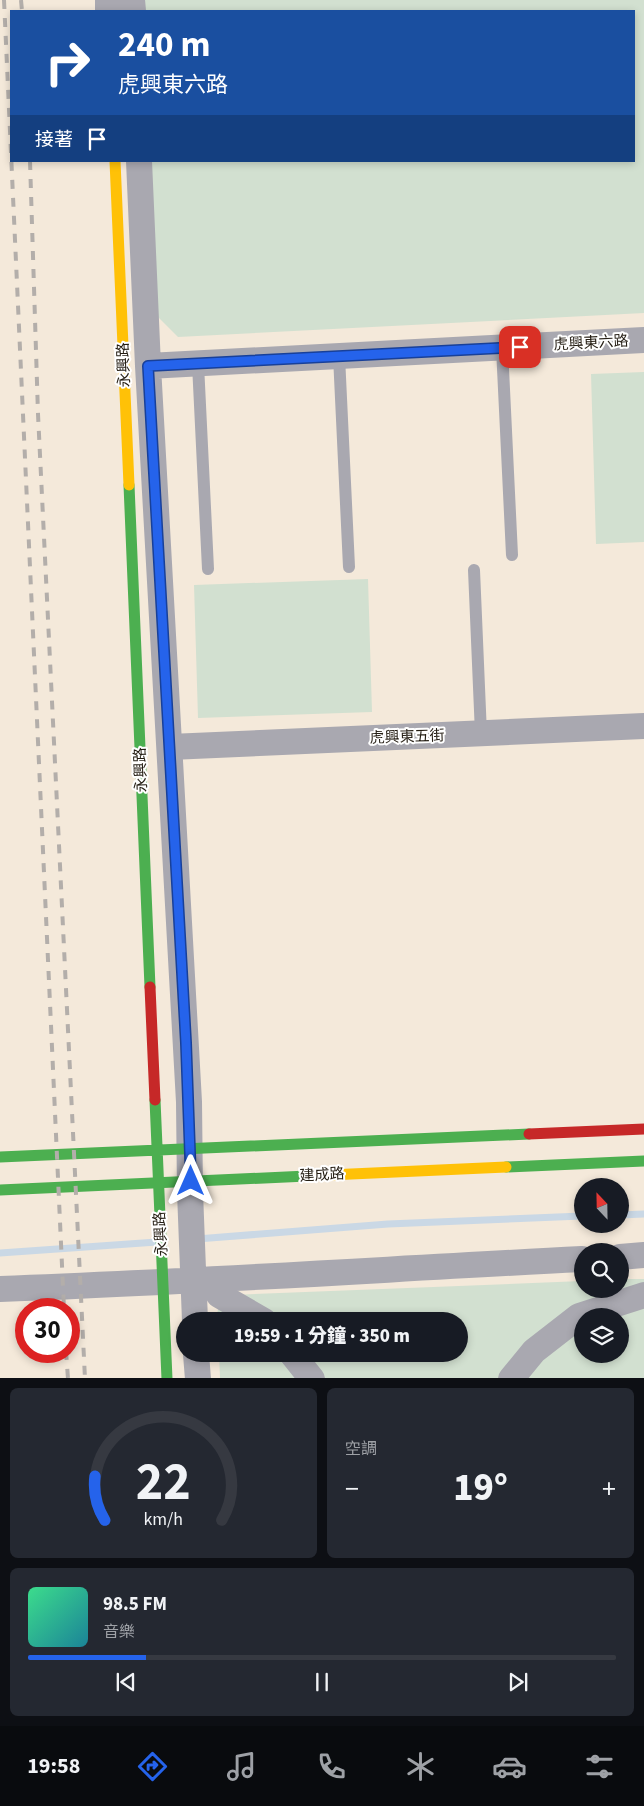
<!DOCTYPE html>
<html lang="zh-TW">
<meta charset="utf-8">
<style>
body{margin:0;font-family:"Source Sans 3","Noto Sans TC",sans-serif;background:#242831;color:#f1f3f6;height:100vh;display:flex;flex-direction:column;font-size:19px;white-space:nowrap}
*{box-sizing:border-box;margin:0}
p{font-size:16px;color:#9ea1a6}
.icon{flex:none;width:28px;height:28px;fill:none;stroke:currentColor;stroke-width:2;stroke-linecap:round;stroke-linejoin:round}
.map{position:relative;height:1378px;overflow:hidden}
.sheet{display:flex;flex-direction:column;gap:10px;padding:10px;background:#0d0f14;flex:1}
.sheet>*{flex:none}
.hud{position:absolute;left:10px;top:10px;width:625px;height:152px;border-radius:0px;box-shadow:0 2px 8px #0003;background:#1a4fa0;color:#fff;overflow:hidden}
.needle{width:32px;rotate:338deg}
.fabs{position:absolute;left:574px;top:1178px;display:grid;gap:10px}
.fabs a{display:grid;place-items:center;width:55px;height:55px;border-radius:50%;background:#171b24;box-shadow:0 2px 8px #0003;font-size:25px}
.speed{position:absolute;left:15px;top:1298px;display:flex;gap:10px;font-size:25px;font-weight:700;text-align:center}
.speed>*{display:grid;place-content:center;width:65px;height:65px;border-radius:50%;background:#171b24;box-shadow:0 2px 8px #0003;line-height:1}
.speed .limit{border:8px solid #d22;background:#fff;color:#111}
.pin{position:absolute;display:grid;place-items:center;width:42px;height:42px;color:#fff;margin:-21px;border-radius:10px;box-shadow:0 2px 8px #0006}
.me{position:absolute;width:55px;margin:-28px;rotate:0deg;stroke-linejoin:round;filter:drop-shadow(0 0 4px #0008)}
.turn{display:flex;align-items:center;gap:18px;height:105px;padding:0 25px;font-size:22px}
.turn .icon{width:65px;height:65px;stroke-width:2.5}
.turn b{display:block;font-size:35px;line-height:42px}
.then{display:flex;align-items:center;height:48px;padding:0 25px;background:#0003;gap:10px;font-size:19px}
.big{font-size:38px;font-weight:800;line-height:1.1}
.sheet .widget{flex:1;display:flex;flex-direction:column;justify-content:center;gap:8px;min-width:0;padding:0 18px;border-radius:8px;background:#242831}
.sheet .dial{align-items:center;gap:0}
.dial svg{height:130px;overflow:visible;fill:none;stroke:#363941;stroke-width:7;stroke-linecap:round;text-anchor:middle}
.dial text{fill:#f1f3f6;stroke:none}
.song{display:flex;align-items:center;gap:15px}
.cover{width:60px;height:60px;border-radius:8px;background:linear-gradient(135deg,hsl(150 70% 55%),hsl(190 70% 35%))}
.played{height:5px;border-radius:2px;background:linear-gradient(90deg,#2563eb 20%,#363941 20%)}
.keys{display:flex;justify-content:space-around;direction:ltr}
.heat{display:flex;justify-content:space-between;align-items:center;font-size:28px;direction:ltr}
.sheet .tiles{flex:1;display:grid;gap:10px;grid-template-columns:1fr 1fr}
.widget:last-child{grid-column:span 2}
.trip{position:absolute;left:176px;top:1312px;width:292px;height:50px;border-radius:25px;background:#171b24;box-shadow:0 2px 8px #0003;font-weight:800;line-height:50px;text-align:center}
.tabs{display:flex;height:80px;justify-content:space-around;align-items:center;background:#090b0e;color:#9ea1a6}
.tabs .icon{width:35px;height:35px}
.tabs .active{color:#2563eb}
.tabs b{font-size:22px;color:#f1f3f6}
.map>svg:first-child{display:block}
.green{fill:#d2e0d0;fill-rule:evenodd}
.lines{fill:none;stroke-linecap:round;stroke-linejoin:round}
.stream{stroke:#cad8e5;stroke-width:7}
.lane{stroke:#a9a8b0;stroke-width:12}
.street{stroke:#a9a8b0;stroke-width:26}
.fast{stroke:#4caf50;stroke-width:11}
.slow{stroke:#ffc107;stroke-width:11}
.jam{stroke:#c62828;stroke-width:11}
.rail{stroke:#b3aeaa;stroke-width:4;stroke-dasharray:9 9;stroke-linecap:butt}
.route-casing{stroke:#184099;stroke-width:12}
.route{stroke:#2563eb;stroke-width:9}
.labels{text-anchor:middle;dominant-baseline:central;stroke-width:4;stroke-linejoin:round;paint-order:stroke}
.street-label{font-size:15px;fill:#231c12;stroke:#fff}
</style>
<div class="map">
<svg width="644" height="1379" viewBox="0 0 644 1379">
<rect width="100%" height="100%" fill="#f4e9da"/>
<path class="green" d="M143,0H644V313L178,337L154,313L149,161H634V11H144Z
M644,372V542L596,544L591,374Z
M368,579L372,712L198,718L194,585Z
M620,1279H644V1378H220L219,1354H460V1321H217C217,1305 220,1304 232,1295L582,1281V1289H620ZM582,1316H620V1354H582Z"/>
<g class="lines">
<path class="stream" d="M620,1215L644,1214
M197,1239L388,1224L582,1216
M0,1253L157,1242"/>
<path class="lane" d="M502,348L512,555
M339,356L349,567
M198,364L208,569
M474,570L481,734"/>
<path class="street" d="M108,0V11
M132,0L133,11
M139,161L148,366L189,1102L190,1192L195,1321
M148,366L644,340
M170,747L644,726
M620,1257L644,1255
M0,1289C194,1282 388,1269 582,1259
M219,1295L264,1321
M196,1354L198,1379
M292,1354L312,1379
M511,1379L534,1351L579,1316L644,1295"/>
<path class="fast" d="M129,485L150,987
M155,1100L167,1379
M0,1157L529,1134
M506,1167L644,1161
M0,1190L307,1176"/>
<path class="slow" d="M115,161L129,485
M307,1176L506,1167"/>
<path class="jam" d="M150,987L155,1100
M529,1134L644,1129"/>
<path class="rail" d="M4,0L64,1309
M21,0L22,11
M30,161L38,414L85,1379
M66,1351L68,1379"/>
</g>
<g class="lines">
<defs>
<path id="route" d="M191,1181L186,1043L148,366L520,347"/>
</defs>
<use href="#route" class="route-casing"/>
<use href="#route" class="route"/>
</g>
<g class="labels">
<g class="street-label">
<text transform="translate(591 343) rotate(-3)">虎興東六路</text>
<text transform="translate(124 365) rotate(-92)">永興路</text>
<text transform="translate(407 737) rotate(-2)">虎興東五街</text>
<text transform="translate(141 770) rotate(-92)">永興路</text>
<text transform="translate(322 1175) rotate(-3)">建成路</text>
<text transform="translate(161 1234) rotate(-93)">永興路</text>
</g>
</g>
</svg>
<div class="fabs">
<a><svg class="needle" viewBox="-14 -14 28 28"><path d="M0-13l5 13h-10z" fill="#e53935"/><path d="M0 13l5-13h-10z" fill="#9ea1a6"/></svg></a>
<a><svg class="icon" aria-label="search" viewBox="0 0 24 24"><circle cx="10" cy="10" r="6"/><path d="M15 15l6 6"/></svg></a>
<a><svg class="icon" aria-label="layers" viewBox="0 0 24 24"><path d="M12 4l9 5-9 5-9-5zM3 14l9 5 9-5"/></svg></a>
</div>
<div class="speed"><div class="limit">30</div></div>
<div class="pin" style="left:520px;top:347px;background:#d93025"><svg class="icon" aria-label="arrive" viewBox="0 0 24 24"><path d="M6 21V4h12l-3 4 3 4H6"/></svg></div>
<svg class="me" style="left:191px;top:1181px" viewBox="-20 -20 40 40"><path d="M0-17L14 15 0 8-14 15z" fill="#2563eb" stroke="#fff" stroke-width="4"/></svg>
<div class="trip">19:59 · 1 分鐘 · 350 m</div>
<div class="hud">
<div class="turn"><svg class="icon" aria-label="right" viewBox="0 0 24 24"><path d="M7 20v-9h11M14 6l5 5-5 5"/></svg><div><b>240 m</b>虎興東六路</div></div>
<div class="then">接著<svg class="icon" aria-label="arrive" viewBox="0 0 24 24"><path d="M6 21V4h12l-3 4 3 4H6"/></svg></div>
</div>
</div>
<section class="sheet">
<div class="tiles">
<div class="widget dial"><svg viewBox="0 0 100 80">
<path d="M14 69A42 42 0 1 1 86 69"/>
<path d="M14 69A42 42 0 0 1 8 42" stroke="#2563eb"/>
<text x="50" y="56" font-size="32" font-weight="700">22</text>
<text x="50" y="72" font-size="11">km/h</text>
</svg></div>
<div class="widget"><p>空調</p>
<div class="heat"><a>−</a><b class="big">19°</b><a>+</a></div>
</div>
<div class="widget">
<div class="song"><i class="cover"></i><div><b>98.5 FM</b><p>音樂</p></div></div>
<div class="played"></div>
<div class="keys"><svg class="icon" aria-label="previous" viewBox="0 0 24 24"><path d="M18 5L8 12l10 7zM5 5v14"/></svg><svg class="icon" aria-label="pause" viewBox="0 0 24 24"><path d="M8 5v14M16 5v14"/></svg><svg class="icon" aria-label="next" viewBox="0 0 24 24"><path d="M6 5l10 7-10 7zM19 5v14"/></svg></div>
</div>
</div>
</section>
<nav class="tabs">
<b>19:58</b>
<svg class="icon active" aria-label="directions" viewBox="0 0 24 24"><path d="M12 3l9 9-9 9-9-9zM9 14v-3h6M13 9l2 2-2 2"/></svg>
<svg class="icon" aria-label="music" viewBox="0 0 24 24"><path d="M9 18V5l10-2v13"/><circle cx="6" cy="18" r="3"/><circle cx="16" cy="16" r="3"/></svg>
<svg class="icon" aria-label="phone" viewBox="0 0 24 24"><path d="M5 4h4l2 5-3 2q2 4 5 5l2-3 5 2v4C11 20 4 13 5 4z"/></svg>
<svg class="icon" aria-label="climate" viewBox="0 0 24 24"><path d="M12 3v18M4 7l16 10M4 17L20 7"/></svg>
<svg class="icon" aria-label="car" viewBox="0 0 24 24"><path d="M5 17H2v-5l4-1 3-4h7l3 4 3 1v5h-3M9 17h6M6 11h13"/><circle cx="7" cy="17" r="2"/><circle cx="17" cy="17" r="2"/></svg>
<svg class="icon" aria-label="filters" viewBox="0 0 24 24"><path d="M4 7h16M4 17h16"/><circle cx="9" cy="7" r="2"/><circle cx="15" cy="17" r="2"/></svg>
</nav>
